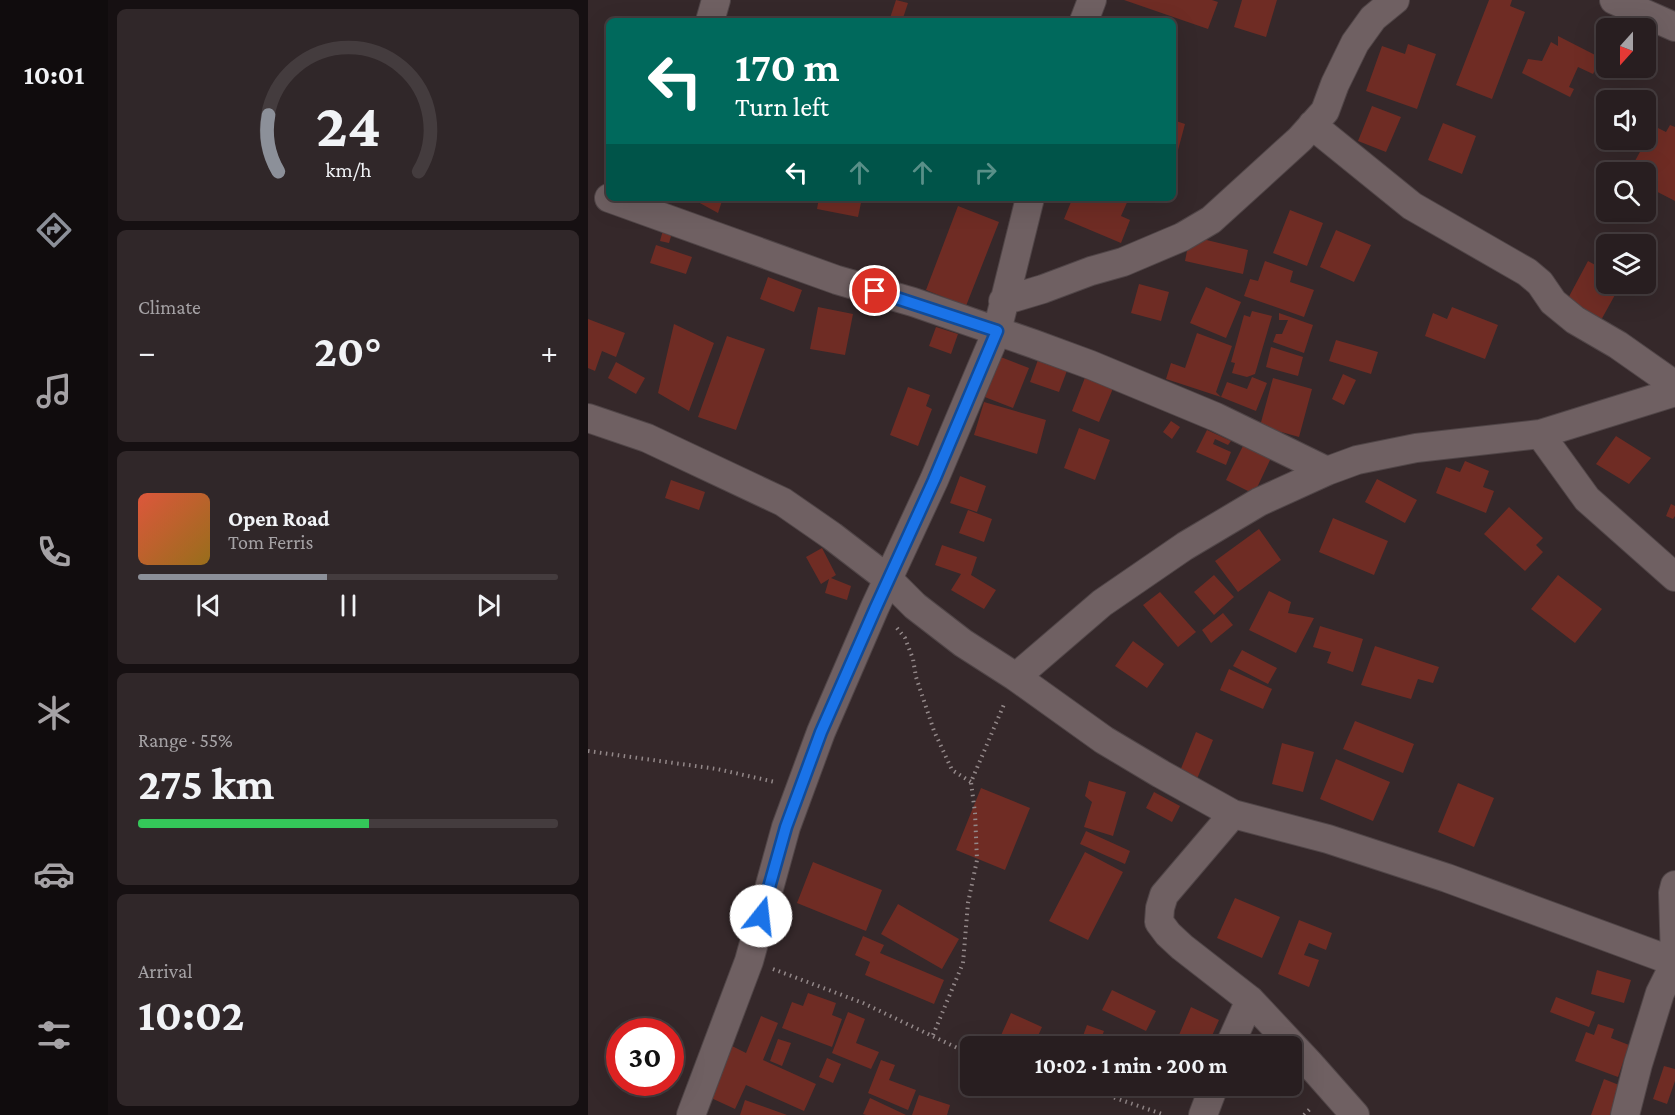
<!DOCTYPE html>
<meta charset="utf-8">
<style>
body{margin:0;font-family:"Crimson Pro",serif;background:#302729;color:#f1f3f6;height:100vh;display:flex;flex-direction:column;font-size:22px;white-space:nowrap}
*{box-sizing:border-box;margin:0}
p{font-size:20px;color:#a5a2a5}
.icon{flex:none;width:33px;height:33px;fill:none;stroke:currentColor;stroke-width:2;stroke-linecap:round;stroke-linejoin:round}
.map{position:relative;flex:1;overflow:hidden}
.details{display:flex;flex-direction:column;gap:9px;padding:9px;background:#161012;width:480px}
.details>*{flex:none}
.banner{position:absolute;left:18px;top:18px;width:570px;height:183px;border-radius:9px;box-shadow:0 6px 24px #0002,0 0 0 2px #443c3e;background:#00695c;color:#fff;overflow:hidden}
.needle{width:39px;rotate:201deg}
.fabs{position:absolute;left:1008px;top:18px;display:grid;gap:12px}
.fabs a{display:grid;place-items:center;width:60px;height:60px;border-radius:9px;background:#281e20;box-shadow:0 6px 24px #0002,0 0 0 2px #443c3e;font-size:30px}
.speed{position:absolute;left:18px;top:1018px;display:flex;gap:12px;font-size:30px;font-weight:700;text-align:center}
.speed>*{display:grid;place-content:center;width:78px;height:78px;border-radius:50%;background:#281e20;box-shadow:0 6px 24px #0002,0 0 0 2px #443c3e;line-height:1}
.speed .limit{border:9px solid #d22;background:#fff;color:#111}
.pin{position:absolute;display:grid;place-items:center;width:51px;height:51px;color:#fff;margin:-26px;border:3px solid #fff;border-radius:50%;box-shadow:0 2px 6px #0007}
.me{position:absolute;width:66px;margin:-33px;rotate:16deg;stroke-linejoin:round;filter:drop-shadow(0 0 4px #0008)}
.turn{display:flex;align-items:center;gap:21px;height:126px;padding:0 30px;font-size:27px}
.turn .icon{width:78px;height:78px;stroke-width:2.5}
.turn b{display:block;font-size:42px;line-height:51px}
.lanes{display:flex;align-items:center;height:57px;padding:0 30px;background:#0003;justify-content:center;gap:30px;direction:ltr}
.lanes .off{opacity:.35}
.big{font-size:45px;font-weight:700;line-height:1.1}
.details .card{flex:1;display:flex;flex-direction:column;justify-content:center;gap:9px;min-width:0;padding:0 21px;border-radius:9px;background:#302729}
.details .dial{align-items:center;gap:0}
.dial svg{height:156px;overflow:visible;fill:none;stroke:#443c3e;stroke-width:7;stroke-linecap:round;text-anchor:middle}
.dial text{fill:#f1f3f6;stroke:none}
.song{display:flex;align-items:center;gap:18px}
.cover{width:72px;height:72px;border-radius:9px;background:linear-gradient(135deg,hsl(10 70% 55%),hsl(40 70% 35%))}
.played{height:6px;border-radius:3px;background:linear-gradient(90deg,#8c9099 45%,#443c3e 45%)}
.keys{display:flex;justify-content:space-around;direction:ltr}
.heat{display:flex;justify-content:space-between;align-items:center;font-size:33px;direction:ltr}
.charge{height:9px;border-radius:4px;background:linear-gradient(90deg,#34c759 55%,#443c3e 0)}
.trip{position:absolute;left:372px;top:1036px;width:342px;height:60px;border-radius:9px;background:#281e20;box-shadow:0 6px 24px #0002,0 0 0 2px #443c3e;font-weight:700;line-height:60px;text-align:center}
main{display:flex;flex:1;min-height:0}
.menu{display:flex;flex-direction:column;width:108px;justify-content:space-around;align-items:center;background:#100c0d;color:#a5a2a5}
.menu .icon{width:42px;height:42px}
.menu .current{color:#8c9099}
.menu b{font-size:27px;color:#f1f3f6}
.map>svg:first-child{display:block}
.building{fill:#6f2c24}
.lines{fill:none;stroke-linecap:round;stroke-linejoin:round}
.minor-casing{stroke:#504547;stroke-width:30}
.path{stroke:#938889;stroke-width:4;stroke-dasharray:1.5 4.5;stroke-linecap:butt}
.minor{stroke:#6f6062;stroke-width:28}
.route-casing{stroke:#114b97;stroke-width:15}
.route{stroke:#1a73e8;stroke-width:10}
</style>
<main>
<nav class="menu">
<b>10:01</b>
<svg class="icon current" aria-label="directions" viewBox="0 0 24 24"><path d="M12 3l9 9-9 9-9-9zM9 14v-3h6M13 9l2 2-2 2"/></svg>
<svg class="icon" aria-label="music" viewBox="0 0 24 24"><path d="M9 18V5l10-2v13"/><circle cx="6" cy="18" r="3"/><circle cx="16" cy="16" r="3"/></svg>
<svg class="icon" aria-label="phone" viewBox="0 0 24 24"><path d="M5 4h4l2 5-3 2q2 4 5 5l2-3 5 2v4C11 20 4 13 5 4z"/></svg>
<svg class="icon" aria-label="climate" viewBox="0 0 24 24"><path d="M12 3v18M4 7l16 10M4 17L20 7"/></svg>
<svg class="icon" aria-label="car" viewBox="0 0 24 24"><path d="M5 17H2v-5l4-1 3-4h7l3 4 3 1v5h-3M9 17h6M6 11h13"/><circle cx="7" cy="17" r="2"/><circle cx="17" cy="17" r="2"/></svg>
<svg class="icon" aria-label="filters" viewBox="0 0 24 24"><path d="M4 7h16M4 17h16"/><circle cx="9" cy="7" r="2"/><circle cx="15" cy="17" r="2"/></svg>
</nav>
<section class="details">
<div class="card dial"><svg viewBox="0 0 100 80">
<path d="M14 69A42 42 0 1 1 86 69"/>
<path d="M14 69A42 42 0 0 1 9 40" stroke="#8c9099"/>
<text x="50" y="56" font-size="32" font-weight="700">24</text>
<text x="50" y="72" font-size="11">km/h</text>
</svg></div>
<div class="card"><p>Climate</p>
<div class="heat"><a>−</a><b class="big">20°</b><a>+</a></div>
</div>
<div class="card">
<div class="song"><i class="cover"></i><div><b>Open Road</b><p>Tom Ferris</p></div></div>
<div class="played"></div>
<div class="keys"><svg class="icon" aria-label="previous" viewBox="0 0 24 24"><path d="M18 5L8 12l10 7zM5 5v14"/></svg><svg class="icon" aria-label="pause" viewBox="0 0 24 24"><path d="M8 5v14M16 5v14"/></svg><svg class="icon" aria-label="next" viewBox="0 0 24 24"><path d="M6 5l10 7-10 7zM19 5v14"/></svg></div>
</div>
<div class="card"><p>Range · 55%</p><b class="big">275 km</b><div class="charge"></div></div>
<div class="card"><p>Arrival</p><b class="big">10:02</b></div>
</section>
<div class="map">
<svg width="1087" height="1115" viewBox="0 0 1087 1115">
<rect width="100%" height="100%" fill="#35282a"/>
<path class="building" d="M308,0L320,3L314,21H301Z
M536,0H624L630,2L620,29Z
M654,0H689L678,37L646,27Z
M901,0H924L922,6L937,12L904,99L868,85Z
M970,36L1013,58L1005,74L990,67L981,87L986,89L982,97L934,73L940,59L954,61L963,42L970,46Z
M820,44L848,54L829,109L778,91L794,46L817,54Z
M784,106L813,117L798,152L770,141Z
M585,120L597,124L586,165H585Z
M855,123L888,136L874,174L840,160Z
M1082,125L1087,127V201L1058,186V172H1041L1066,126L1078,132Z
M112,198H135L130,213L110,202Z
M231,198H274L270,217L229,209Z
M479,198H541L533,216L542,220L533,243L476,219L483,202Z
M370,206L411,222L378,306L338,290Z
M702,210L735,223L719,266L685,253Z
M75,230L84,233L81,243L72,241Z
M748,230L783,245L766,282L732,267Z
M602,236L660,250L655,274L597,261Z
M68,245L104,257L98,274L62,263Z
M677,261L705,271L702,282L726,290L716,317L656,296L662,279L670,281Z
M1000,261L1018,271V284H1033L1012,322L977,304Z
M180,277L214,290L206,312L172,299Z
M551,284L581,292L573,321L543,313Z
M618,287L653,302L638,338L602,323Z
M230,307L265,314L257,355L222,349Z
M864,307L910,325L897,359L837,336L845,313L859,319Z
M664,311L684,316L667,374L659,377L644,373L647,363L643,362L656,315L662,317Z
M691,313L725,325L716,353L685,342L688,334H694L700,320H691Z
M0,319L37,333L28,357L14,351L7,371L0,368Z
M86,324L126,343L101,411L70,393Z
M348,327L370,334L363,354L341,346Z
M609,333L644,346L628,392L633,397L578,379L583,363L597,368Z
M139,336L177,349L148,430L110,417Z
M748,340L790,352L783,374L741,361Z
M683,347L715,357L710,376L678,367Z
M405,354L441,368L425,408L389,394Z
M451,357L480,368L471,392L442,382Z
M28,362L57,378L48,394L20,378Z
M755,374L768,380L756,405L744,399Z
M498,375L526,386L511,422L484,411Z
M664,377L679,383L668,411L633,397L639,382L659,389Z
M685,378L724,389L711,437L672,426Z
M320,387L342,395L338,406L344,409L330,446L302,435Z
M396,402L458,420L449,454L386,435Z
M583,421L592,427L584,439L575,432Z
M491,428L522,440L507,480L476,468Z
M619,430L643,441L640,445L627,439L625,444L643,452L638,465L608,452Z
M1028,436L1063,458L1041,484L1008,464Z
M656,444L683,458L666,494L638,480Z
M877,461L901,471L895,487L906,491L898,513L848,493L858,467L872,472Z
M372,476L398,486L389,512L362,503Z
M789,479L829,500L817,523L777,502Z
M83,480L117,492L111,510L77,498Z
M1083,504L1087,506V516L1085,519L1078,516Z
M921,507L955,538L948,545L955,552L937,571L896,534Z
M380,510L404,519L396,542L371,533Z
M745,518L800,541L786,575L731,552Z
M671,529L693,560L650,592L627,561Z
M354,545L389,557L383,575L408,590L396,609L363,590L373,574L347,565Z
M234,548L248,575L243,578L263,586L259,600L237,593L241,579L233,584L218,557Z
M626,575L646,597L626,615L606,592Z
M970,575L1014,609L987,643L943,609Z
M681,591L703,602L700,613L726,618L708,653L661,630Z
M572,592L608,632L590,647L555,605Z
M635,613L645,625L623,643L614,630Z
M732,626L775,639L765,672L739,663L743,652L725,647Z
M545,641L576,664L559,688L527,666Z
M787,646L851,667L845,683L830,679L823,699L773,685Z
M654,650L689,668L680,684L645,666Z
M641,669L684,689L675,709L632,690Z
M767,721L826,744L815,773L755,749Z
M608,732L625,740L609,779L592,771Z
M694,743L726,752L715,792L684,784Z
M748,759L802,782L785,821L732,799Z
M501,781L538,792L525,836L496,827L504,802L497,796Z
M870,783L906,798L886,847L850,832Z
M393,788L442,808L417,870L368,850Z
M566,792L592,806L584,822L558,808Z
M498,831L542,851L537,864L492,844Z
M497,852L535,872L500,940L461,921Z
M225,862L294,890L278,931L209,903Z
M647,898L692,917L674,958L629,938Z
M310,904L371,939L354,969L293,934Z
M711,920L744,933L738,950L721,943L716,955L731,960L721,987L690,974Z
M275,936L296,945L292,953L356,980L346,1004L277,975L282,962L267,955Z
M1009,970L1043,980L1036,1003L1003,994Z
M524,990L568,1011L558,1031L514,1010Z
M220,993L248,1003L244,1015L254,1019L244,1047L194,1028L204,1002L215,1006Z
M968,997L1007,1012L1001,1027L962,1012Z
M603,1007L631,1020L619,1047H600L588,1042Z
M260,1012L277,1019L268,1043L291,1052L283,1069L244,1053Z
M423,1013L454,1027L445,1047H421L410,1042Z
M173,1016L190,1023L175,1060L228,1084L216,1111L158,1085L147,1109L121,1097L144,1046L158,1053Z
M1010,1024L1026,1029L1023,1038L1041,1045L1030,1077L987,1061L998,1032L1006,1035Z
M499,1025L516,1031L510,1047H491Z
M190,1039L203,1043L194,1066L182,1061Z
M239,1058L253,1064L245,1083L231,1077Z
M293,1060L307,1065L301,1080L328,1090L320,1110L280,1093Z
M1076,1066L1087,1069V1081L1079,1104L1065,1099Z
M1016,1079L1036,1087L1026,1115H1003Z
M553,1086H574L569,1098L551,1091Z
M331,1095L362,1105L359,1115H324Z
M282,1098L318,1115H278L275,1114Z
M157,1100L199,1115H152Z"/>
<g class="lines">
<defs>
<path id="minor" d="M1026,0L1087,27
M122,21L128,0
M496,21L504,0
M724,125L824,206L939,272L952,283L965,302L987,320L1030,345L1087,385
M21,198L249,280L325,302L446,344L503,365L628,417L739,471
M415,301L455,289L503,271L535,262L594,237L623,220L712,139L737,111L747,84L767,43L785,18L807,0
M0,418L59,438L195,502L244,536L300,579L327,606L375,643L428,677L516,740L573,774L645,814L740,839L859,878L1087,962
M952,434L999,499L1087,577
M428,677L514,603L597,546L671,502L739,471L769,460L828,448L952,434L1087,392
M645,814L576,895L572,908L571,922L580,934L594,947L662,1000L721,1063L767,1115
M1087,885L1085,893L1087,959
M641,1047L662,1000
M103,1115L161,961L198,827L233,732L287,607L346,480L409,331L442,198
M615,1115L626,1086
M1037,1115L1050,1064L1072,993L1087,963"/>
</defs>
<use href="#minor" class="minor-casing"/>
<path class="path" d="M309,628L317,638L325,659L328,677L346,731L364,770L383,782
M0,751L129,769L187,782
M185,969L275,1003L382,1054
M345,1035L375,963L380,903L389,860L387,813L383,782L417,702
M492,1086L577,1115
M716,1115L724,1107"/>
<use href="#minor" class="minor"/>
</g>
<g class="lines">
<defs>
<path id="route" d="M173,916L198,827L233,732L288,607L346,480L409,331L287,291"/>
</defs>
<use href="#route" class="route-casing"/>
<use href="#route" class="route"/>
</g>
</svg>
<div class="fabs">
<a><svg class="needle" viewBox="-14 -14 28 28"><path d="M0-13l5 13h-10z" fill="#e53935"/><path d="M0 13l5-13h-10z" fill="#a5a2a5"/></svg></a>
<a><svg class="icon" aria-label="sound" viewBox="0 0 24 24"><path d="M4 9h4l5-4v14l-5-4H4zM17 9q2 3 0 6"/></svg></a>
<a><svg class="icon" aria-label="search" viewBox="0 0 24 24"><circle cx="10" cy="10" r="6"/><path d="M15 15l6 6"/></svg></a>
<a><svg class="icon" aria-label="layers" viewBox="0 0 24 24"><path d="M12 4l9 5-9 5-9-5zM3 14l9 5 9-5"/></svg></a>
</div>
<div class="speed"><div class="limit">30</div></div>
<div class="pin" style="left:287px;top:291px;background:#d93025"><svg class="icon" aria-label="arrive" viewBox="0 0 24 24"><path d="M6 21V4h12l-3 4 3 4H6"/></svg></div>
<svg class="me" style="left:173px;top:916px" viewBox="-20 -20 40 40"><circle r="19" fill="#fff"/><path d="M0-13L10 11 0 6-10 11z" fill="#1a73e8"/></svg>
<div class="trip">10:02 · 1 min · 200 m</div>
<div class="banner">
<div class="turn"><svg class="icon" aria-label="left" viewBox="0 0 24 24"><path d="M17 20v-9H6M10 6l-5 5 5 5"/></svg><div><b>170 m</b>Turn left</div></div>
<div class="lanes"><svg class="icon" aria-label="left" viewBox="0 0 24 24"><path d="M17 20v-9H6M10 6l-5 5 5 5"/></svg><svg class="icon off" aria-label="ahead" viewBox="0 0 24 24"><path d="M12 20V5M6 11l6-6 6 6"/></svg><svg class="icon off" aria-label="ahead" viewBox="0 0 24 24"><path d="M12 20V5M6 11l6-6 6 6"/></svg><svg class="icon off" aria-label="right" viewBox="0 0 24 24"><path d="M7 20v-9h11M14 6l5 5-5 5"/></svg></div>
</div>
</div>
</main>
